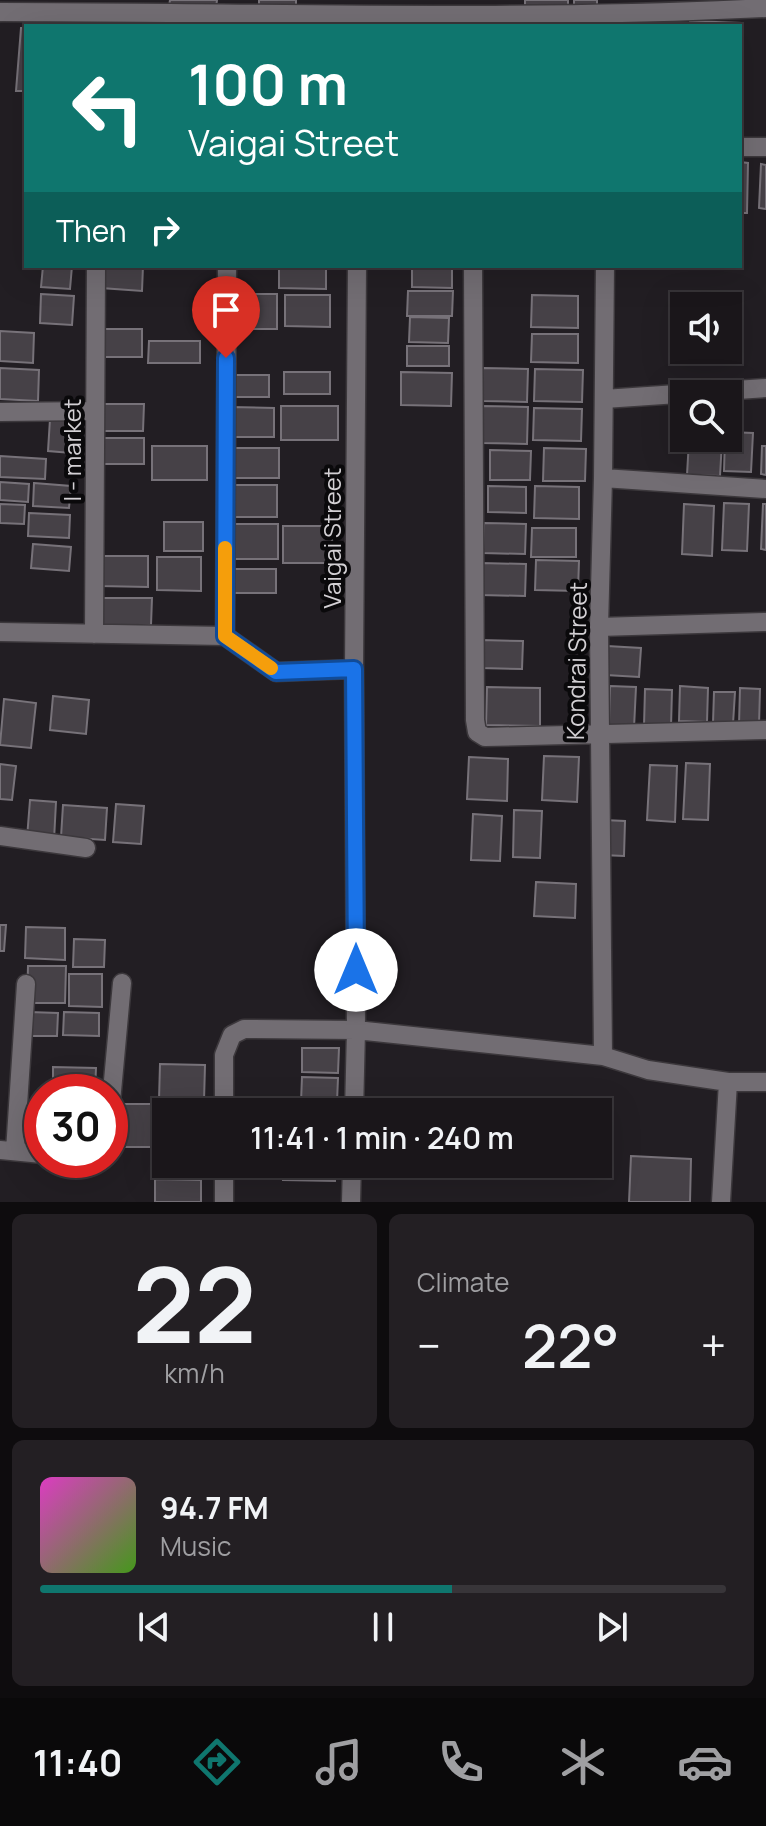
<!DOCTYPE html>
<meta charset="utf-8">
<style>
body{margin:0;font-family:Manrope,sans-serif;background:#231f23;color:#f1f3f6;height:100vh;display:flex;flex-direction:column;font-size:30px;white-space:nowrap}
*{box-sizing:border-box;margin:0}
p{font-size:26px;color:#9f9fa2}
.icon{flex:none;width:44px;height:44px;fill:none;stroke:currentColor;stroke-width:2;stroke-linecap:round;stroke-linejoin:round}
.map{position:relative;height:1202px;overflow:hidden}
.panel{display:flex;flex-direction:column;gap:12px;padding:12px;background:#0e0c0e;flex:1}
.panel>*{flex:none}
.guide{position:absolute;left:24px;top:24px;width:718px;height:244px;border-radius:0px;box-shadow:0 8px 32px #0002,0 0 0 2px #383539;background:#0f766e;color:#fff;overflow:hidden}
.fabs{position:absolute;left:670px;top:292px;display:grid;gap:16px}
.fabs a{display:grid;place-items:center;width:72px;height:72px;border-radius:0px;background:#1a161a;box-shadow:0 8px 32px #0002,0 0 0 2px #383539;font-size:40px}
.speed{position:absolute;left:24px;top:1074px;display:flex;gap:16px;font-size:40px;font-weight:700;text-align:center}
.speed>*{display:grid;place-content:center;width:104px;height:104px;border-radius:50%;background:#1a161a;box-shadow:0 8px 32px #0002,0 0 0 2px #383539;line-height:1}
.speed .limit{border:12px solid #d22;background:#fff;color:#111}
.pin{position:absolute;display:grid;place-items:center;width:68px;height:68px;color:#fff;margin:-82px -34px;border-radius:50% 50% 50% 0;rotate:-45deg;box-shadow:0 0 8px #0007}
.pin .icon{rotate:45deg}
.me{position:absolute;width:88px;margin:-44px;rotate:0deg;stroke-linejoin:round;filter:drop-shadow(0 0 6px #0008)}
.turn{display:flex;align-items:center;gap:28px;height:168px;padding:0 32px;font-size:36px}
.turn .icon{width:104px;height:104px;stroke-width:2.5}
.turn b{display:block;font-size:56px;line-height:68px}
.then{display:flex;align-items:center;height:76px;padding:0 32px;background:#0003;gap:16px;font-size:30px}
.big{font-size:60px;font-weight:600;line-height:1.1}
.panel .card{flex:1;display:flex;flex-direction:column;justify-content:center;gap:12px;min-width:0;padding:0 28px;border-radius:12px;background:#231f23}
.panel .dial{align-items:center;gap:0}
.dial b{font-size:104px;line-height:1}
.song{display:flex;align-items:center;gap:24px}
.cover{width:96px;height:96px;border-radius:12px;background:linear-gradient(135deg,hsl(310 70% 55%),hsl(100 70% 35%))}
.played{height:8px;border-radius:4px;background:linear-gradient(90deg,#0f766e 60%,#383539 60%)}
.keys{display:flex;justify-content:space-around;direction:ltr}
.heat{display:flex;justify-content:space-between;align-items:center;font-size:44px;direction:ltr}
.panel .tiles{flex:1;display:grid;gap:12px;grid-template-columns:1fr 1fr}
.card:last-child{grid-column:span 2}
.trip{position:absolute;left:152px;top:1098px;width:460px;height:80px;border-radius:0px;background:#1a161a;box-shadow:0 8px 32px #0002,0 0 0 2px #383539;font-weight:600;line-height:80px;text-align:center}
.dock{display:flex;height:128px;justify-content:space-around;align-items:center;background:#0a090a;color:#9f9fa2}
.dock .icon{width:56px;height:56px}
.dock .current{color:#0f766e}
.dock b{font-size:36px;color:#f1f3f6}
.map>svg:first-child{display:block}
.building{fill:#464147;stroke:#777279;stroke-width:2}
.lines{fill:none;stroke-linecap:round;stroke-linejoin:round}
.minor-casing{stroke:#3c383c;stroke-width:21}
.minor{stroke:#726d73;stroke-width:18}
.route-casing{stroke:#114b97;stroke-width:20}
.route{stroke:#1a73e8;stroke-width:14}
.slow{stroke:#f59e0b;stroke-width:14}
.labels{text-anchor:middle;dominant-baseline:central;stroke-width:8;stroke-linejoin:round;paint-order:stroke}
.street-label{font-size:24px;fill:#d3d0d4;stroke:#0a090b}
</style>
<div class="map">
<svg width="766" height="1202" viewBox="0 0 766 1202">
<rect width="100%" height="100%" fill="#221e23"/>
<path class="building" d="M170,0H217L216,8L169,6Z
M259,0H296V8L259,7Z
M525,0H568V8L525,6Z
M574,0H597V11L574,10Z
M690,21L741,23V38L740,26H690Z
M21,28H26V91H16Z
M740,162L748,163L747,213H740Z
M761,164L766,165V209L759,208Z
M43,266H72L70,289L41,287Z
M103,266H143L142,291L101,288Z
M279,266H326V289L279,288Z
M412,266H452V288L412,287Z
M408,291H453L452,316H407Z
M41,294L74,296L72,325L40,323Z
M232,294H277V329H232Z
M285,295H330V327L285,326Z
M532,295L578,296V328L531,327Z
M410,317L449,318L448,343L409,342Z
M103,329H142V357H103Z
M0,331L34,333L33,363L0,361Z
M532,334H578V363L531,362Z
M149,341H200V363H148Z
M407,346H449V366H407Z
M0,368L39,370L38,401L0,399Z
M483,368L528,369L527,402L483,401Z
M535,369L583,370L582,402L534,401Z
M284,372H330V394H284Z
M401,372L452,373L451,406L401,405Z
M232,375H269V397H232Z
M98,404H144L143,431H98Z
M281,406H338V440H281Z
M482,406L528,407L527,444L482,443Z
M230,407L274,408V437H230Z
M534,408L582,409L581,441L533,440Z
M50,419L73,420L71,453L48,451Z
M728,432L753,433L751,472L724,471L725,438H728Z
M97,438H144V464H97Z
M689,440L722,441L720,476L687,475Z
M152,446H207V480H152Z
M762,446H766V475L761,474Z
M231,448H279V478H230Z
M544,448L586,449L585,481H543Z
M490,450L531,451L530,480H490Z
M0,456L46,459L45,479L0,477Z
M0,482L29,484L28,502L0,500Z
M34,483L71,486L69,508L33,506Z
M230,485H277V517H230Z
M488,486L526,487V513L488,512Z
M535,486L579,487V519L534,518Z
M724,503L749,504L747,551L722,550Z
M0,504L25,505L24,524L0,523Z
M684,504L714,506L712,556L682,554Z
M763,504H766V550L761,549Z
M29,513L70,515L69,538L28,536Z
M164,522H203V551H164Z
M484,523L526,524L525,554L483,553Z
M227,524H278V559H227Z
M283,526H332V563H283Z
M532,528H576V557H531Z
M33,544L71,547L69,571L31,568Z
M100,556H148V587L100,586Z
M157,557H201V591L157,590Z
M536,560L579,561L578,591L535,590Z
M481,563L526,564L525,596L481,595Z
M232,569H276V593H231Z
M103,598H152L151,625H102Z
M481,640L523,641L522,669L481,668Z
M607,646L641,648L639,677L606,675Z
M610,686L636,687L634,728L609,727Z
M680,686L708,688L707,722L679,721Z
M487,687L540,688V726L486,725Z
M740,688L760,689L759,726L739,725Z
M645,689L672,690L671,727L644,726Z
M714,692H735L733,724L713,723Z
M53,696L89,700L86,734L50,730Z
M4,699L36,703L31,748L0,745Z
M544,756L579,757L577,802L542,800Z
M469,757L508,759L507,801L467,799Z
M686,763L710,764L708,820L683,819Z
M0,764L16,766L12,800L0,799Z
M650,765L677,766L675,822L647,820Z
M30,800L56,802L54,840L27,838Z
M116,804L144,806L141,844L113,842Z
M63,805L107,808L105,840L61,837Z
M514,810L542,811L540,858L513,857Z
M473,814L502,816L500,861L471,860Z
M603,820L625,821L624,856L602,855Z
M536,882L576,884L575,918L534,916Z
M0,925H6L4,951H0Z
M26,927L65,928V960L25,958Z
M74,939L105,940L104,967H73Z
M28,966H66L65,1003H27Z
M69,974H102V1007L69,1006Z
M29,1012L58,1013L57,1036H29Z
M64,1012L99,1013V1036L63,1035Z
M302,1048H339L338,1073L302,1072Z
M160,1064L205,1065L204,1101L159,1100Z
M53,1067L96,1068L95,1092H53Z
M302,1077L338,1078L337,1102H301Z
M118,1104H156L155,1147H117Z
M232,1106L283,1107V1112H232Z
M157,1142H166V1164H204V1171L157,1170Z
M631,1156L691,1159L690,1202H629Z
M228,1164H276V1175L228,1174Z
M284,1164H336L335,1181L283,1180Z
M155,1179L201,1180V1202H155Z"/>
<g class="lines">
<defs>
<path id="minor" d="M0,12C255,12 511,21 766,8
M740,147H766
M473,266L475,720L477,732L485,737L766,730
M604,399L766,388
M0,412L95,411
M603,478L766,489
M599,627L766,622
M0,632L225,636L227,266
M94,634L96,266
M225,636L276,672L354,669L357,266
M0,836L86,848
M603,1056L599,627L603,478L605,266
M224,1112V1055L232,1035L244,1029L356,1030L603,1056L648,1070L728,1082H766
M354,1112L356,1030L354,669
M110,1113L122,983
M0,1150L42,1154
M15,1151L26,984
M224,1202V1164
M351,1202L352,1164
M721,1202L728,1082"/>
</defs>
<use href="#minor" class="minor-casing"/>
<use href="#minor" class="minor"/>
</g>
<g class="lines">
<defs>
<path id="route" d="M226,358L225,636L276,672L354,669L356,970"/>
</defs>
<use href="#route" class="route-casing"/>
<use href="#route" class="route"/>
<path class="slow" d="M225,548V636L271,668"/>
</g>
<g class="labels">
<g class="street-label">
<text transform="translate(71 450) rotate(-90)">I - market</text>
<text transform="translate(331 538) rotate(-90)">Vaigai Street</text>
<text transform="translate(576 661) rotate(-89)">Kondrai Street</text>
</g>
</g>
</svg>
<div class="fabs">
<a><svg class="icon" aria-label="sound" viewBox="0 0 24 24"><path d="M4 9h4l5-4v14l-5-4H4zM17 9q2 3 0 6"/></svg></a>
<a><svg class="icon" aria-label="search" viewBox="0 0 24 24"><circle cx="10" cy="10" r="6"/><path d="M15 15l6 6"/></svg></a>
</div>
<div class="speed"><div class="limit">30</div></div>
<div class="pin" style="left:226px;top:358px;background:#d93025"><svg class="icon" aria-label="arrive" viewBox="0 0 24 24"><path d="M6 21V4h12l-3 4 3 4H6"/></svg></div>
<svg class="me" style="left:356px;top:970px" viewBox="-20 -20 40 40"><circle r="19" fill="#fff"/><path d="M0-13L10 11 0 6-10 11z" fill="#1a73e8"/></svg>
<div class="trip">11:41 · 1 min · 240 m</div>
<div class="guide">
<div class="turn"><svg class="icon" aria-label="left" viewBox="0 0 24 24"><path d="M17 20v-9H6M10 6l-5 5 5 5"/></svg><div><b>100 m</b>Vaigai Street</div></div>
<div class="then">Then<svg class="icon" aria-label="right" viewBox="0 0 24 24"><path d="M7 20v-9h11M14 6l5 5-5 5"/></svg></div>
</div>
</div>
<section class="panel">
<div class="tiles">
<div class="card dial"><b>22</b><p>km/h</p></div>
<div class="card"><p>Climate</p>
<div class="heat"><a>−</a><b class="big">22°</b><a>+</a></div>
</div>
<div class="card">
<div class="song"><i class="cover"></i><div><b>94.7 FM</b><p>Music</p></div></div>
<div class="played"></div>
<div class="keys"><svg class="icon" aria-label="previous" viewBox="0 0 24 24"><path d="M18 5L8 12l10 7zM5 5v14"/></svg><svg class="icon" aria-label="pause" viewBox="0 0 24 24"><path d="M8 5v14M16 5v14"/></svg><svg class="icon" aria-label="next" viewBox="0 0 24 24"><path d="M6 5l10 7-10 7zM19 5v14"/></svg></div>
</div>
</div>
</section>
<nav class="dock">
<b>11:40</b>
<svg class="icon current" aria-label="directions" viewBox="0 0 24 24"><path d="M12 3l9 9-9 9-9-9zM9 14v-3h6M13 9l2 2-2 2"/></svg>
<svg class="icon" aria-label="music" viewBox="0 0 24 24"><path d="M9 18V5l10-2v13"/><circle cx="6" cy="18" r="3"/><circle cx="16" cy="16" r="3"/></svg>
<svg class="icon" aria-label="phone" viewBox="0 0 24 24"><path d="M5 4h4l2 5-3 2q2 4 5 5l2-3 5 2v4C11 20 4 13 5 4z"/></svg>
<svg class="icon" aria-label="climate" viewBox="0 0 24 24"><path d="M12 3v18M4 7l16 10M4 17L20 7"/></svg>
<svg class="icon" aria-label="car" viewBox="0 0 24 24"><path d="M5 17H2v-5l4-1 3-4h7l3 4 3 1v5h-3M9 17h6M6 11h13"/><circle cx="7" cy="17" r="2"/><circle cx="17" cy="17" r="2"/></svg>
</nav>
